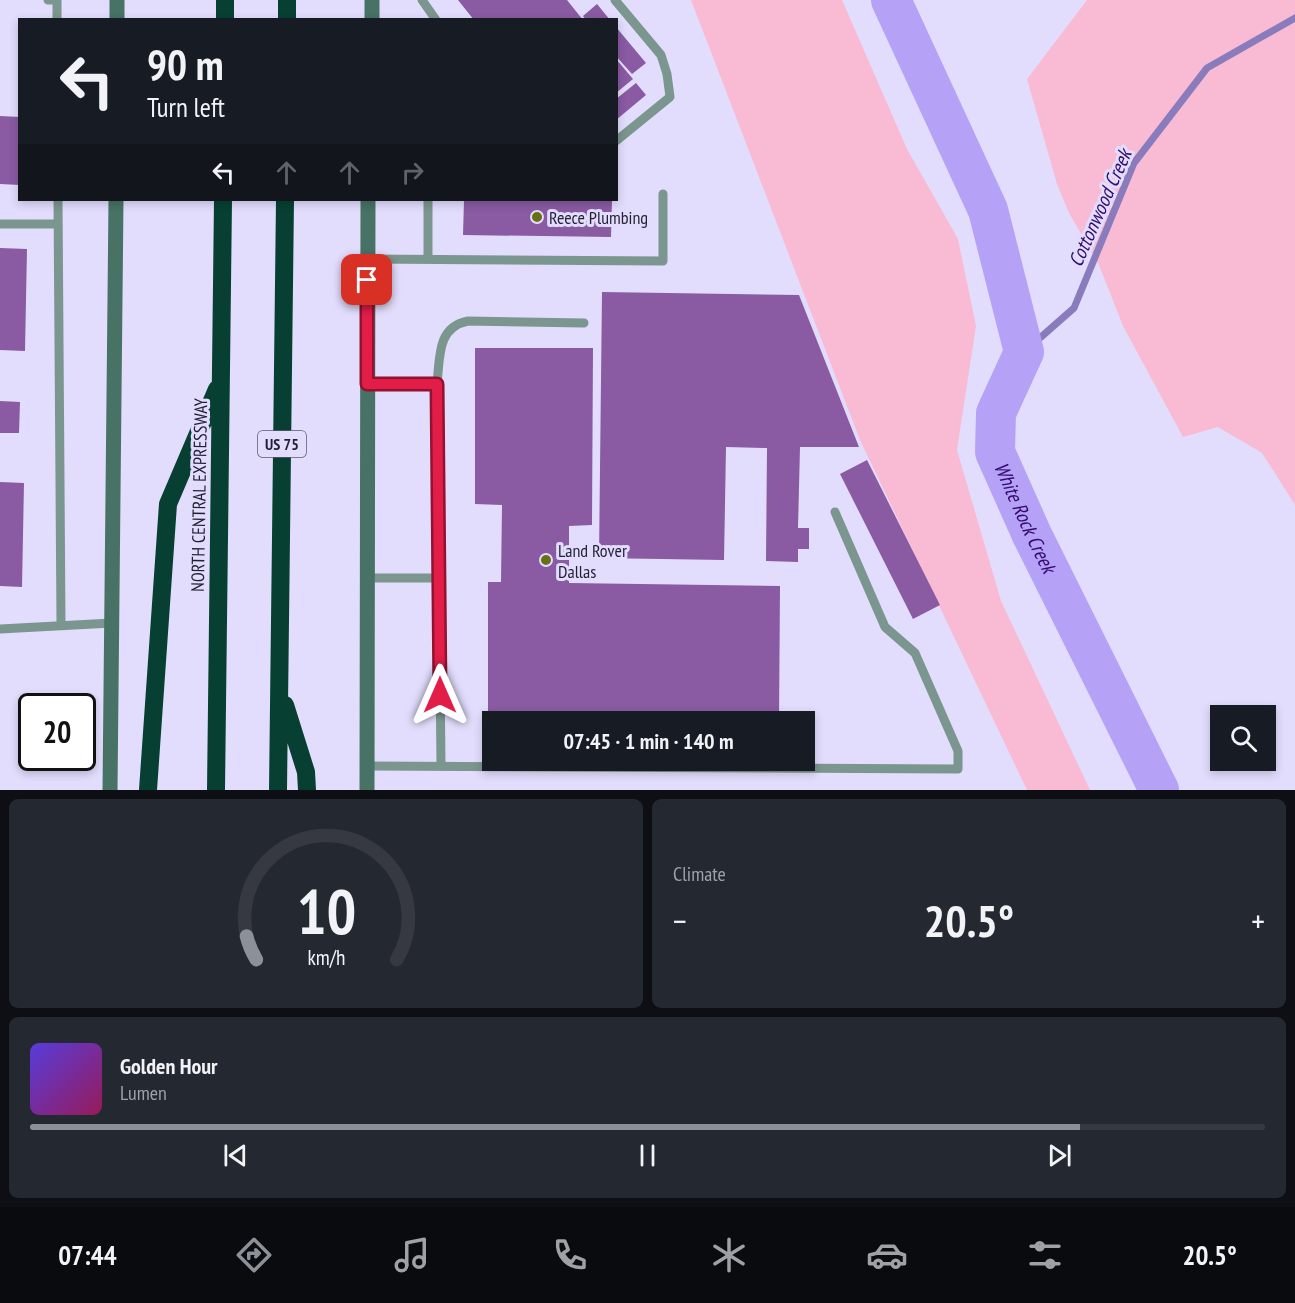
<!DOCTYPE html>
<meta charset="utf-8">
<style>
body{margin:0;font-family:"PT Sans Narrow",sans-serif;background:#242831;color:#f1f3f6;height:100vh;display:flex;flex-direction:column;font-size:22px;white-space:nowrap}
*{box-sizing:border-box;margin:0}
p{font-size:20px;color:#9ea1a6}
.icon{flex:none;width:33px;height:33px;fill:none;stroke:currentColor;stroke-width:2;stroke-linecap:round;stroke-linejoin:round}
.map{position:relative;height:790px;overflow:hidden}
.drawer{display:flex;flex-direction:column;gap:9px;padding:9px;background:#0d0f14;flex:1}
.drawer>*{flex:none}
.top-card{position:absolute;left:18px;top:18px;width:600px;height:183px;border-radius:0px;box-shadow:0 3px 9px #0003;background:#171b24;color:#f1f3f6;overflow:hidden}
.tools{position:absolute;left:1210px;top:705px;display:grid;gap:12px}
.tools a{display:grid;place-items:center;width:66px;height:66px;border-radius:0px;background:#171b24;box-shadow:0 3px 9px #0003;font-size:30px}
.speed{position:absolute;left:18px;top:693px;display:flex;gap:12px;font-size:30px;font-weight:700;text-align:center}
.speed>*{display:grid;place-content:center;width:78px;height:78px;border-radius:50%;background:#171b24;box-shadow:0 3px 9px #0003;line-height:1}
.speed .limit{border:3px solid #111;border-radius:9px;background:#fff;color:#111}
.pin{position:absolute;display:grid;place-items:center;width:51px;height:51px;color:#fff;margin:-26px;border-radius:12px;box-shadow:0 3px 9px #0006}
.me{position:absolute;width:66px;margin:-33px;rotate:0deg;stroke-linejoin:round;filter:drop-shadow(0 0 4px #0008)}
.turn{display:flex;align-items:center;gap:21px;height:126px;padding:0 30px;font-size:27px}
.turn .icon{width:78px;height:78px;stroke-width:2.5}
.turn b{display:block;font-size:42px;line-height:51px}
.lanes{display:flex;align-items:center;height:57px;padding:0 30px;background:#0003;justify-content:center;gap:30px;direction:ltr}
.lanes .off{opacity:.35}
.big{font-size:45px;font-weight:800;line-height:1.1}
.drawer .card{flex:1;display:flex;flex-direction:column;justify-content:center;gap:9px;min-width:0;padding:0 21px;border-radius:9px;background:#242831}
.drawer .dial{align-items:center;gap:0}
.dial svg{height:156px;overflow:visible;fill:none;stroke:#363941;stroke-width:7;stroke-linecap:round;text-anchor:middle}
.dial text{fill:#f1f3f6;stroke:none}
.song{display:flex;align-items:center;gap:18px}
.cover{width:72px;height:72px;border-radius:9px;background:linear-gradient(135deg,hsl(250 70% 55%),hsl(330 70% 35%))}
.played{height:6px;border-radius:3px;background:linear-gradient(90deg,#8c9099 85%,#363941 85%)}
.keys{display:flex;justify-content:space-around;direction:ltr}
.heat{display:flex;justify-content:space-between;align-items:center;font-size:33px;direction:ltr}
.drawer .tiles{flex:1;display:grid;gap:9px;grid-template-columns:1fr 1fr}
.card:last-child{grid-column:span 2}
.trip{position:absolute;left:482px;top:711px;width:333px;height:60px;border-radius:0px;background:#171b24;box-shadow:0 3px 9px #0003;font-weight:800;line-height:60px;text-align:center}
.tab-bar{display:flex;height:96px;justify-content:space-around;align-items:center;background:#090b0e;color:#9ea1a6}
.tab-bar .icon{width:42px;height:42px}
.tab-bar .current{color:#8c9099}
.tab-bar b{font-size:27px;color:#f1f3f6}
.map>svg:first-child{display:block}
.green{fill:#f8bbd3}
.lines{fill:none;stroke-linecap:round;stroke-linejoin:round}
.stream{stroke:#8a7bbc;stroke-width:7}
.river{stroke:#b5a2f7;stroke-width:40}
.building{fill:#8a5aa3}
.lane{stroke:#7b968e;stroke-width:9}
.secondary{stroke:#487266;stroke-width:15}
.highway{stroke:#074033;stroke-width:18}
.route-casing{stroke:#92132f;stroke-width:15}
.route{stroke:#e11d48;stroke-width:10}
.poi-dot{fill:#696f14;stroke:#e2ddfd;stroke-width:2}
.labels{text-anchor:middle;dominant-baseline:central;stroke-width:6;stroke-linejoin:round;paint-order:stroke}
.shield{fill:#e2ddfd;stroke:#5d5870;stroke-width:1.5}
.shield-label{font-size:16px;font-weight:bold;fill:#241f33}
.poi-label{font-size:18px;fill:#241f33;stroke:#e2ddfd;text-anchor:start}
.street-label{font-size:18px;fill:#241f33;stroke:#e2ddfd}
.water-label{font-size:20px;font-style:italic;fill:#34096e;stroke:#e2ddfd}
</style>
<div class="map">
<svg width="1295" height="790" viewBox="0 0 1295 790">
<rect width="100%" height="100%" fill="#e2ddfd"/>
<path class="green" d="M691,0H842L907,149L958,239L976,326L957,450L1001,601L1090,790H1027L860,440Z
M1087,0H1295V505L1262,453L1218,427L1183,437L1123,326L1099,265L1069,213L1057,184L1027,79Z"/>
<g class="lines">
<path class="stream" d="M1024,352L1074,308L1134,163L1207,68L1295,18"/>
<path class="river" id="s1" d="M891,0L988,210L1024,352L996,413L995,452L1032,535L1159,790"/>
</g>
<path class="building" d="M458,0H567L583,20H474Z
M597,4L610,20H586L583,16Z
M616,27L646,63L632,74L616,56Z
M616,59L633,79L616,93Z
M636,83L646,95L616,120V99Z
M0,116L20,117V185L0,184Z
M464,200H612L611,237L463,235Z
M0,248L27,249L25,351L0,350Z
M602,292L799,295L859,447H800L798,528H809V549H798V562L766,561L767,448L726,447L724,560L599,558Z
M475,348H593L592,525L569,526V583L780,586L779,722H492V731L488,730V582H501L502,505L475,504Z
M0,401L20,402L19,433H0Z
M867,460L940,605L913,619L840,474Z
M0,482L24,483L22,587L0,586Z"/>
<g class="lines">
<path class="lane" d="M48,0H57V20
M422,0L436,20
M615,0L661,55L667,74L670,97L616,141
M58,200L61,624
M0,224H58
M367,259L663,261V194
M428,259V200
M367,384H437L441,765
M437,384C440,357 437,327 468,321L584,323
M366,578H439
M0,629L112,623
M367,766L958,769V751L915,653L885,627L835,512"/>
<path class="secondary" d="M117,20V0
M372,20V0
M110,790L116,200
M367,790L368,200"/>
<path class="highway" d="M225,20V0
M287,20V0
M285,705L306,772L307,790
M148,790L168,504L217,389
M216,790L223,200
M278,790L285,200"/>
</g>
<g class="lines">
<defs>
<path id="route" d="M367,280V384H437L440,695"/>
</defs>
<use href="#route" class="route-casing"/>
<use href="#route" class="route"/>
</g>
<g class="poi-dot">
<circle cx="537" cy="217" r="6"/>
<circle cx="546" cy="560" r="6"/>
</g>
<g class="labels">
<rect class="shield" x="258" y="431" width="48" height="26" rx="4.5"/>
<g class="shield-label">
<text x="282" y="444">US 75</text>
</g>
<g class="poi-label">
<text x="549" y="217">Reece Plumbing</text>
<text x="558" y="550">Land Rover<tspan x="558" dy="21">Dallas</tspan></text>
</g>
<g class="street-label">
<text transform="translate(199 495) rotate(-89)">NORTH CENTRAL EXPRESSWAY</text>
</g>
<g class="water-label">
<text transform="translate(1100 208) rotate(-66)">Cottonwood Creek</text>
<text stroke="none"><textPath href="#s1" startOffset="556">White Rock Creek</textPath></text>
</g>
</g>
</svg>
<div class="tools">
<a><svg class="icon" aria-label="search" viewBox="0 0 24 24"><circle cx="10" cy="10" r="6"/><path d="M15 15l6 6"/></svg></a>
</div>
<div class="speed"><div class="limit">20</div></div>
<div class="pin" style="left:367px;top:280px;background:#d93025"><svg class="icon" aria-label="arrive" viewBox="0 0 24 24"><path d="M6 21V4h12l-3 4 3 4H6"/></svg></div>
<svg class="me" style="left:440px;top:695px" viewBox="-20 -20 40 40"><path d="M0-17L14 15 0 8-14 15z" fill="#e11d48" stroke="#fff" stroke-width="4"/></svg>
<div class="trip">07:45 · 1 min · 140 m</div>
<div class="top-card">
<div class="turn"><svg class="icon" aria-label="left" viewBox="0 0 24 24"><path d="M17 20v-9H6M10 6l-5 5 5 5"/></svg><div><b>90 m</b>Turn left</div></div>
<div class="lanes"><svg class="icon" aria-label="left" viewBox="0 0 24 24"><path d="M17 20v-9H6M10 6l-5 5 5 5"/></svg><svg class="icon off" aria-label="ahead" viewBox="0 0 24 24"><path d="M12 20V5M6 11l6-6 6 6"/></svg><svg class="icon off" aria-label="ahead" viewBox="0 0 24 24"><path d="M12 20V5M6 11l6-6 6 6"/></svg><svg class="icon off" aria-label="right" viewBox="0 0 24 24"><path d="M7 20v-9h11M14 6l5 5-5 5"/></svg></div>
</div>
</div>
<section class="drawer">
<div class="tiles">
<div class="card dial"><svg viewBox="0 0 100 80">
<path d="M14 69A42 42 0 1 1 86 69"/>
<path d="M14 69A42 42 0 0 1 9 57" stroke="#8c9099"/>
<text x="50" y="56" font-size="32" font-weight="700">10</text>
<text x="50" y="72" font-size="11">km/h</text>
</svg></div>
<div class="card"><p>Climate</p>
<div class="heat"><a>−</a><b class="big">20.5°</b><a>+</a></div>
</div>
<div class="card">
<div class="song"><i class="cover"></i><div><b>Golden Hour</b><p>Lumen</p></div></div>
<div class="played"></div>
<div class="keys"><svg class="icon" aria-label="previous" viewBox="0 0 24 24"><path d="M18 5L8 12l10 7zM5 5v14"/></svg><svg class="icon" aria-label="pause" viewBox="0 0 24 24"><path d="M8 5v14M16 5v14"/></svg><svg class="icon" aria-label="next" viewBox="0 0 24 24"><path d="M6 5l10 7-10 7zM19 5v14"/></svg></div>
</div>
</div>
</section>
<nav class="tab-bar">
<b>07:44</b>
<svg class="icon current" aria-label="directions" viewBox="0 0 24 24"><path d="M12 3l9 9-9 9-9-9zM9 14v-3h6M13 9l2 2-2 2"/></svg>
<svg class="icon" aria-label="music" viewBox="0 0 24 24"><path d="M9 18V5l10-2v13"/><circle cx="6" cy="18" r="3"/><circle cx="16" cy="16" r="3"/></svg>
<svg class="icon" aria-label="phone" viewBox="0 0 24 24"><path d="M5 4h4l2 5-3 2q2 4 5 5l2-3 5 2v4C11 20 4 13 5 4z"/></svg>
<svg class="icon" aria-label="climate" viewBox="0 0 24 24"><path d="M12 3v18M4 7l16 10M4 17L20 7"/></svg>
<svg class="icon" aria-label="car" viewBox="0 0 24 24"><path d="M5 17H2v-5l4-1 3-4h7l3 4 3 1v5h-3M9 17h6M6 11h13"/><circle cx="7" cy="17" r="2"/><circle cx="17" cy="17" r="2"/></svg>
<svg class="icon" aria-label="filters" viewBox="0 0 24 24"><path d="M4 7h16M4 17h16"/><circle cx="9" cy="7" r="2"/><circle cx="15" cy="17" r="2"/></svg>
<b>20.5°</b>
</nav>
